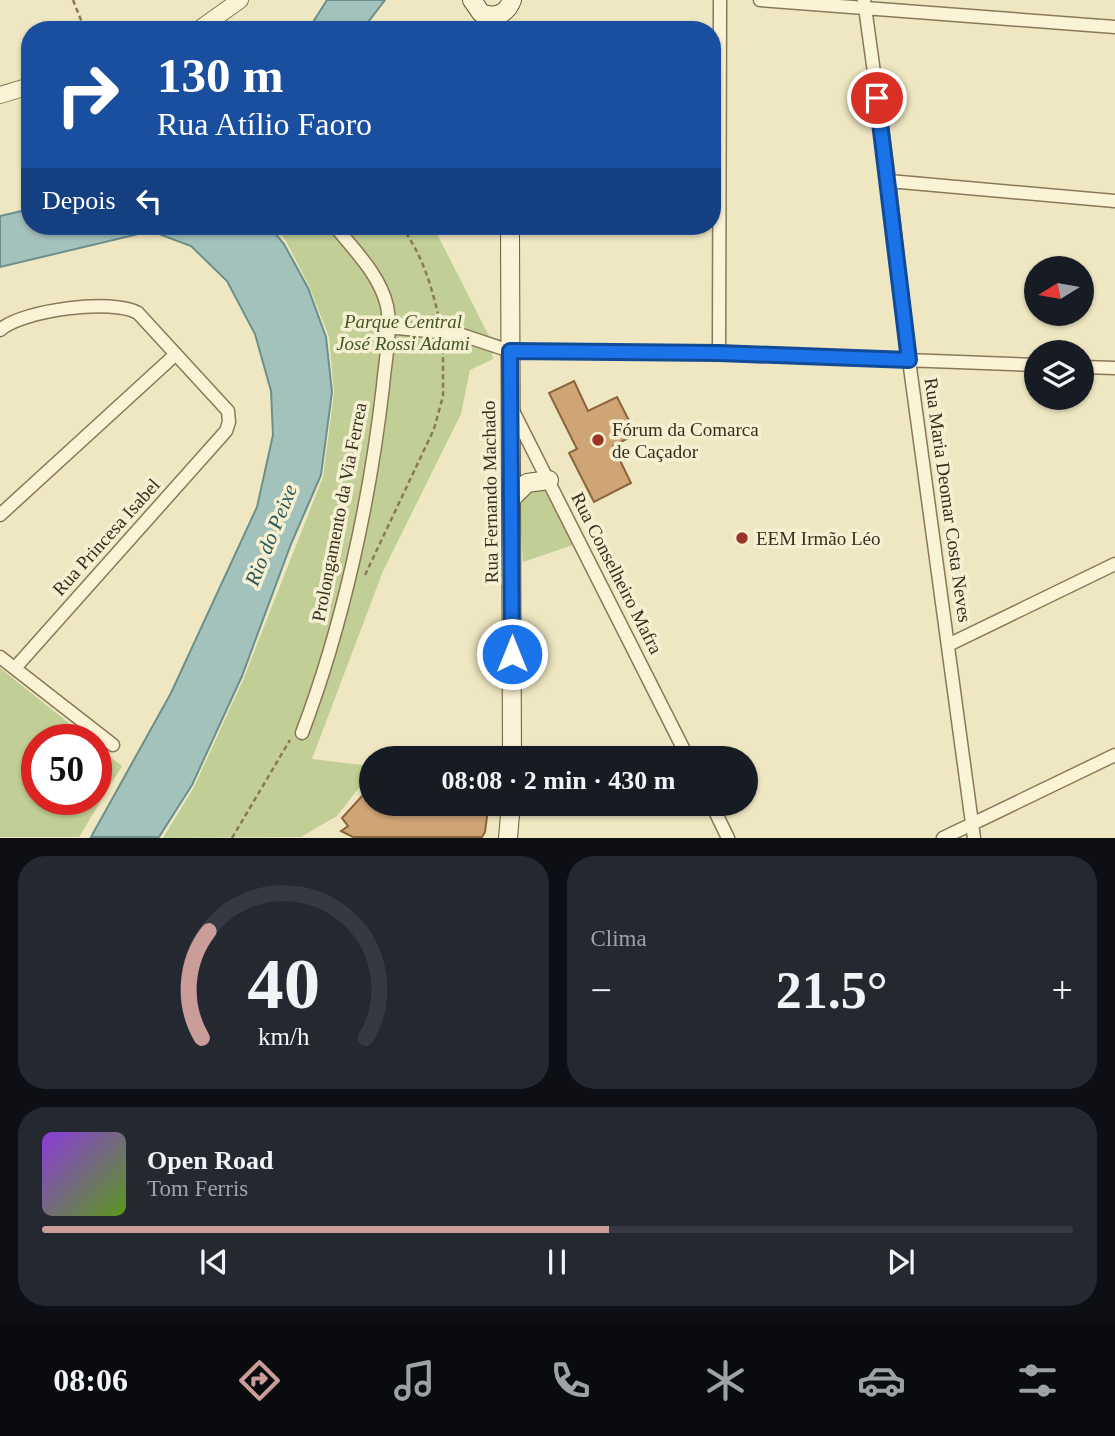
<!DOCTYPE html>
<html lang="pt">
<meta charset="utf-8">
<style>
body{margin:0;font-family:Georgia,serif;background:#242831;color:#f1f3f6;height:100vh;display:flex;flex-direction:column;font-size:26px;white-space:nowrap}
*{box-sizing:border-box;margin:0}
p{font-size:23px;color:#9ea1a6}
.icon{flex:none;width:38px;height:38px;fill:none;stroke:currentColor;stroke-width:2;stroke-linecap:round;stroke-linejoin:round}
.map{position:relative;height:838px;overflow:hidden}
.drawer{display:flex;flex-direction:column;gap:18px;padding:18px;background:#0d0f14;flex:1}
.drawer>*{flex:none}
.top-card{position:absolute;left:21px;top:21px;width:700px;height:214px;border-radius:28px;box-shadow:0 2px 5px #0004;background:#1a4fa0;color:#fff;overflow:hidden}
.needle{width:46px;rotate:259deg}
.tools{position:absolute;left:1024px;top:256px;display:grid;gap:14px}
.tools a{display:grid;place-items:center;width:70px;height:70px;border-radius:50%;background:#171b24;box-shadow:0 2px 5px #0004;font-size:35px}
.speed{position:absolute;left:21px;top:724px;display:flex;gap:14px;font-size:35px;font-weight:700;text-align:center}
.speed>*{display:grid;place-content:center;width:91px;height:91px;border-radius:50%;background:#171b24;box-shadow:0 2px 5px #0004;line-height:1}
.speed .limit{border:10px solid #d22;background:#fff;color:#111}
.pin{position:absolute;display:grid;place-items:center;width:60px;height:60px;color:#fff;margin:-30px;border:4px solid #fff;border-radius:50%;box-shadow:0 2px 7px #0007}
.me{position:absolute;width:77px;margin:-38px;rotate:0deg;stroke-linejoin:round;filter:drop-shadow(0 0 5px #0008)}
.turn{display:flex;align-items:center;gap:24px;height:147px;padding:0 21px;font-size:32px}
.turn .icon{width:91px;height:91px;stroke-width:2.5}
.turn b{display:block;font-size:49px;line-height:60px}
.then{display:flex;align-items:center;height:66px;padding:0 21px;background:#0003;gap:14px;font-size:26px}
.big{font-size:52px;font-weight:700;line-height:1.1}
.drawer .tile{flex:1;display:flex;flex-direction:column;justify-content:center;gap:10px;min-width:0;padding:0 24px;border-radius:28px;background:#242831}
.drawer .dial{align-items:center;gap:0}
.dial svg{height:182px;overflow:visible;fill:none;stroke:#363941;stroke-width:7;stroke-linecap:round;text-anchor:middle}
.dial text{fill:#f1f3f6;stroke:none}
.song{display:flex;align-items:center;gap:21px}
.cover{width:84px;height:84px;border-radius:10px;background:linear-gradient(135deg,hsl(270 70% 55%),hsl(90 70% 35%))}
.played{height:7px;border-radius:4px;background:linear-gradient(90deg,#ca9d99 55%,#363941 55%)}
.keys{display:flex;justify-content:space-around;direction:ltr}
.heat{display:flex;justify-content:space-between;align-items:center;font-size:38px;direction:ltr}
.drawer .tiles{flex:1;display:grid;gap:18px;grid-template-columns:1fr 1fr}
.tile:last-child{grid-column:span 2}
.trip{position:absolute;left:359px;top:746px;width:399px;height:70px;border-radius:35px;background:#171b24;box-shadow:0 2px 5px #0004;font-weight:700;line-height:70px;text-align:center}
.tab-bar{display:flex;height:112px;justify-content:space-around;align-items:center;background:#090b0e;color:#9ea1a6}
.tab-bar .icon{width:49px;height:49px}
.tab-bar .on{color:#ca9d99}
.tab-bar b{font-size:32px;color:#f1f3f6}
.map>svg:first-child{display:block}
.green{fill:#c1ce95}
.water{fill:#a4c2bc;stroke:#6b908b;stroke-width:2}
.building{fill:#cfa576;stroke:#8a643d;stroke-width:2}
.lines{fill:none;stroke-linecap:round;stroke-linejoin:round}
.minor-casing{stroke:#8a7858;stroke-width:15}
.tertiary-casing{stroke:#8a7858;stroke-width:18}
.secondary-casing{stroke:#6b593c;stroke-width:20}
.path{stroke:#8a7858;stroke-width:2.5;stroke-dasharray:5 3.5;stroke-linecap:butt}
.minor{stroke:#faf3d5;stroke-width:12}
.tertiary{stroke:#faf3d5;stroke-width:16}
.secondary{stroke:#faf3d5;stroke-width:18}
.route-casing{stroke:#114b97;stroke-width:18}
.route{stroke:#1a73e8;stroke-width:12}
.poi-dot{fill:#9b3327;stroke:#f6f0d2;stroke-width:2.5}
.labels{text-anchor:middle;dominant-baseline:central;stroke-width:7;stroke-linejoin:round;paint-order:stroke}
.park-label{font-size:19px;font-style:italic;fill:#435623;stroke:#f6f0d2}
.poi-label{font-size:19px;fill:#392e1d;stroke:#f6f0d2;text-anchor:start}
.street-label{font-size:19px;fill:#392e1d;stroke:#f6f0d2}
.water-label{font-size:21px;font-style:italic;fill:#2c5759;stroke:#f6f0d2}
</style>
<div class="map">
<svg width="1115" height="838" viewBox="0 0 1115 838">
<rect width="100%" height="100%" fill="#efe7c2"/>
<path class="green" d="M273,226H433L490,338L493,359L470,370L461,414L383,571L312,759L371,766V772L337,816L301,837L163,838L194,787L243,680L323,477L334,393L329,337L309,286L286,241Z
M538,484L547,491L573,545L523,562L519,501Z
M0,668L90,740H37V800H96V745L122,766L79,837H0Z"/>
<path class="water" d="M327,0H385L362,30H308Z
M30,209V226H269L284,244L308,288L326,337L332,392L321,475L291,544L242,676L192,785L159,837H91L171,693L257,507L273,435L271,391L255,334L227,281L191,246L151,231L0,267V216Z"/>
<path class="building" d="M574,381L588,411L617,397L636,434L613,446L631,483L594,502L569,453L577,449L549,393Z
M371,786V803H482L488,809L485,832L482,837H353L341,831L348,826L342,818Z"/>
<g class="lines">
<defs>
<path id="minor" d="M760,0L1115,27
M864,0L889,181L909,360L974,838
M889,181L1115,201
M387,327L459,334L510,351L719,353L1036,365
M0,330C22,310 113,298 138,313L228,411L229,422L226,431L15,668
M719,353L720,0
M1082,367L1115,368
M513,411L688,758
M0,515L176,354
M948,645L1115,564
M0,657L113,745
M302,733C343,625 370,500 383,386C385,361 392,330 387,306C380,275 354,250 335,226
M711,803L728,838
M943,838L1115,755"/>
<path id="tertiary" d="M198,30L240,0
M0,95L30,86"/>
<path id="secondary" d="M472,0L481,13C495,19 507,14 512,0
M510,226L512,758
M512,498L527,483L549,480
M508,838L511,803"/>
</defs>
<use href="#minor" class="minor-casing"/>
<use href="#tertiary" class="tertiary-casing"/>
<use href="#secondary" class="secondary-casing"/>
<path class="path" d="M73,0L85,30
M401,226C421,252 432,286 439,319
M365,575L434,429L443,396V346
M232,838L290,740"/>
<use href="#minor" class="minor"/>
<use href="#tertiary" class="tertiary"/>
<use href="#secondary" class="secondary"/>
</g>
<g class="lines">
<defs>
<path id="route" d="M512,654L510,351L719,353L909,360L877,98"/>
</defs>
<use href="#route" class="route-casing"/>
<use href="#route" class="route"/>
</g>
<g class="poi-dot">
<circle cx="598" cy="440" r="7"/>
<circle cx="742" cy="538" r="7"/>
</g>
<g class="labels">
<g class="park-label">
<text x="403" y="321">Parque Central<tspan x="403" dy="22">José Rossi Adami</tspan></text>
</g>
<g class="poi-label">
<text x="612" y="429">Fórum da Comarca<tspan x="612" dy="22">de Caçador</tspan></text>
<text x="756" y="538">EEM Irmão Léo</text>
</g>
<g class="street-label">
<text transform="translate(490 492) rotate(-91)">Rua Fernando Machado</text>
<text transform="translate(948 500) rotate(82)">Rua Maria Deomar Costa Neves</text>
<text transform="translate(339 512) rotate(-79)">Prolongamento da Via Ferrea</text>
<text transform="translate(106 537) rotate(-48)">Rua Princesa Isabel</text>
<text transform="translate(617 573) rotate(63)">Rua Conselheiro Mafra</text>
</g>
<g class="water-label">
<text transform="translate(271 535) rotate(-68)">Rio do Peixe</text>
</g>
</g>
</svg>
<div class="tools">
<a><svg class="needle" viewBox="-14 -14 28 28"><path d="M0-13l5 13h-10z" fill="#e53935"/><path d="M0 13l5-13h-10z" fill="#9ea1a6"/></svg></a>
<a><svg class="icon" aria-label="layers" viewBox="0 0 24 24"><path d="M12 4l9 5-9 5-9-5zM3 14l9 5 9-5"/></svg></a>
</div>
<div class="speed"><div class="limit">50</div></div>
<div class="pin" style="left:877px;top:98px;background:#d93025"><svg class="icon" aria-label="arrive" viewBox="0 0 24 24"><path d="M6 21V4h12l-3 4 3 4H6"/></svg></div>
<svg class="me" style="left:512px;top:654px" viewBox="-20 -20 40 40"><circle r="17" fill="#1a73e8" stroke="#fff" stroke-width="3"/><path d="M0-11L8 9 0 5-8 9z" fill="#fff"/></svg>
<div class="trip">08:08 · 2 min · 430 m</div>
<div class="top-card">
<div class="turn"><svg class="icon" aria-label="right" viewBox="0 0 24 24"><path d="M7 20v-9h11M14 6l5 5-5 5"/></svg><div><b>130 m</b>Rua Atílio Faoro</div></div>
<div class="then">Depois<svg class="icon" aria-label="left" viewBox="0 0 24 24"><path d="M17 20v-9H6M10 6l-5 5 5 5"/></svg></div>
</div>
</div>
<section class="drawer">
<div class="tiles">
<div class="tile dial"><svg viewBox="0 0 100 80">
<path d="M14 69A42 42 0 1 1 86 69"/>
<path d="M14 69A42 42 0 0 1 17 22" stroke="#ca9d99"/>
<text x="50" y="56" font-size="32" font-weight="700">40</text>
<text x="50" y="72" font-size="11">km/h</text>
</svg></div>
<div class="tile"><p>Clima</p>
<div class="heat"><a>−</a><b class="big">21.5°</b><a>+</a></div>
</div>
<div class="tile">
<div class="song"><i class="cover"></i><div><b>Open Road</b><p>Tom Ferris</p></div></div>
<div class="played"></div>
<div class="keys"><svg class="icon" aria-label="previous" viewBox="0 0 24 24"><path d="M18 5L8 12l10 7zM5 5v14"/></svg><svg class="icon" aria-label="pause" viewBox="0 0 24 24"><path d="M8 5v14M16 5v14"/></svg><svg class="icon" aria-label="next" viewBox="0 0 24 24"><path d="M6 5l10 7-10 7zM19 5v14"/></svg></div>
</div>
</div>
</section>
<nav class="tab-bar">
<b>08:06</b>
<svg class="icon on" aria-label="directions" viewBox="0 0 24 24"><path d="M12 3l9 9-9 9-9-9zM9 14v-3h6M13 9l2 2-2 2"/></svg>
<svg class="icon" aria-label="music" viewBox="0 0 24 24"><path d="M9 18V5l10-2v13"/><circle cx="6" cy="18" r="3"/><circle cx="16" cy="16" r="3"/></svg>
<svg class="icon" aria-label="phone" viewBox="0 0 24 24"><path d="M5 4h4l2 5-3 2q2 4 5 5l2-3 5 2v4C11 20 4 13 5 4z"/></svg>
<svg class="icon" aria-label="climate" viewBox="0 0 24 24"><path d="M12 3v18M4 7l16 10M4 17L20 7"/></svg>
<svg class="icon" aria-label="car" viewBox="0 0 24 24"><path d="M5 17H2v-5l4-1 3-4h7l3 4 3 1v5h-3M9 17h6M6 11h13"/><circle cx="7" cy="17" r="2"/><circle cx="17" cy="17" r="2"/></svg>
<svg class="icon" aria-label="filters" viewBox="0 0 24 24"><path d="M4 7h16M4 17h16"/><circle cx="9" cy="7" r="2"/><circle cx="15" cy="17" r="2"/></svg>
</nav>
